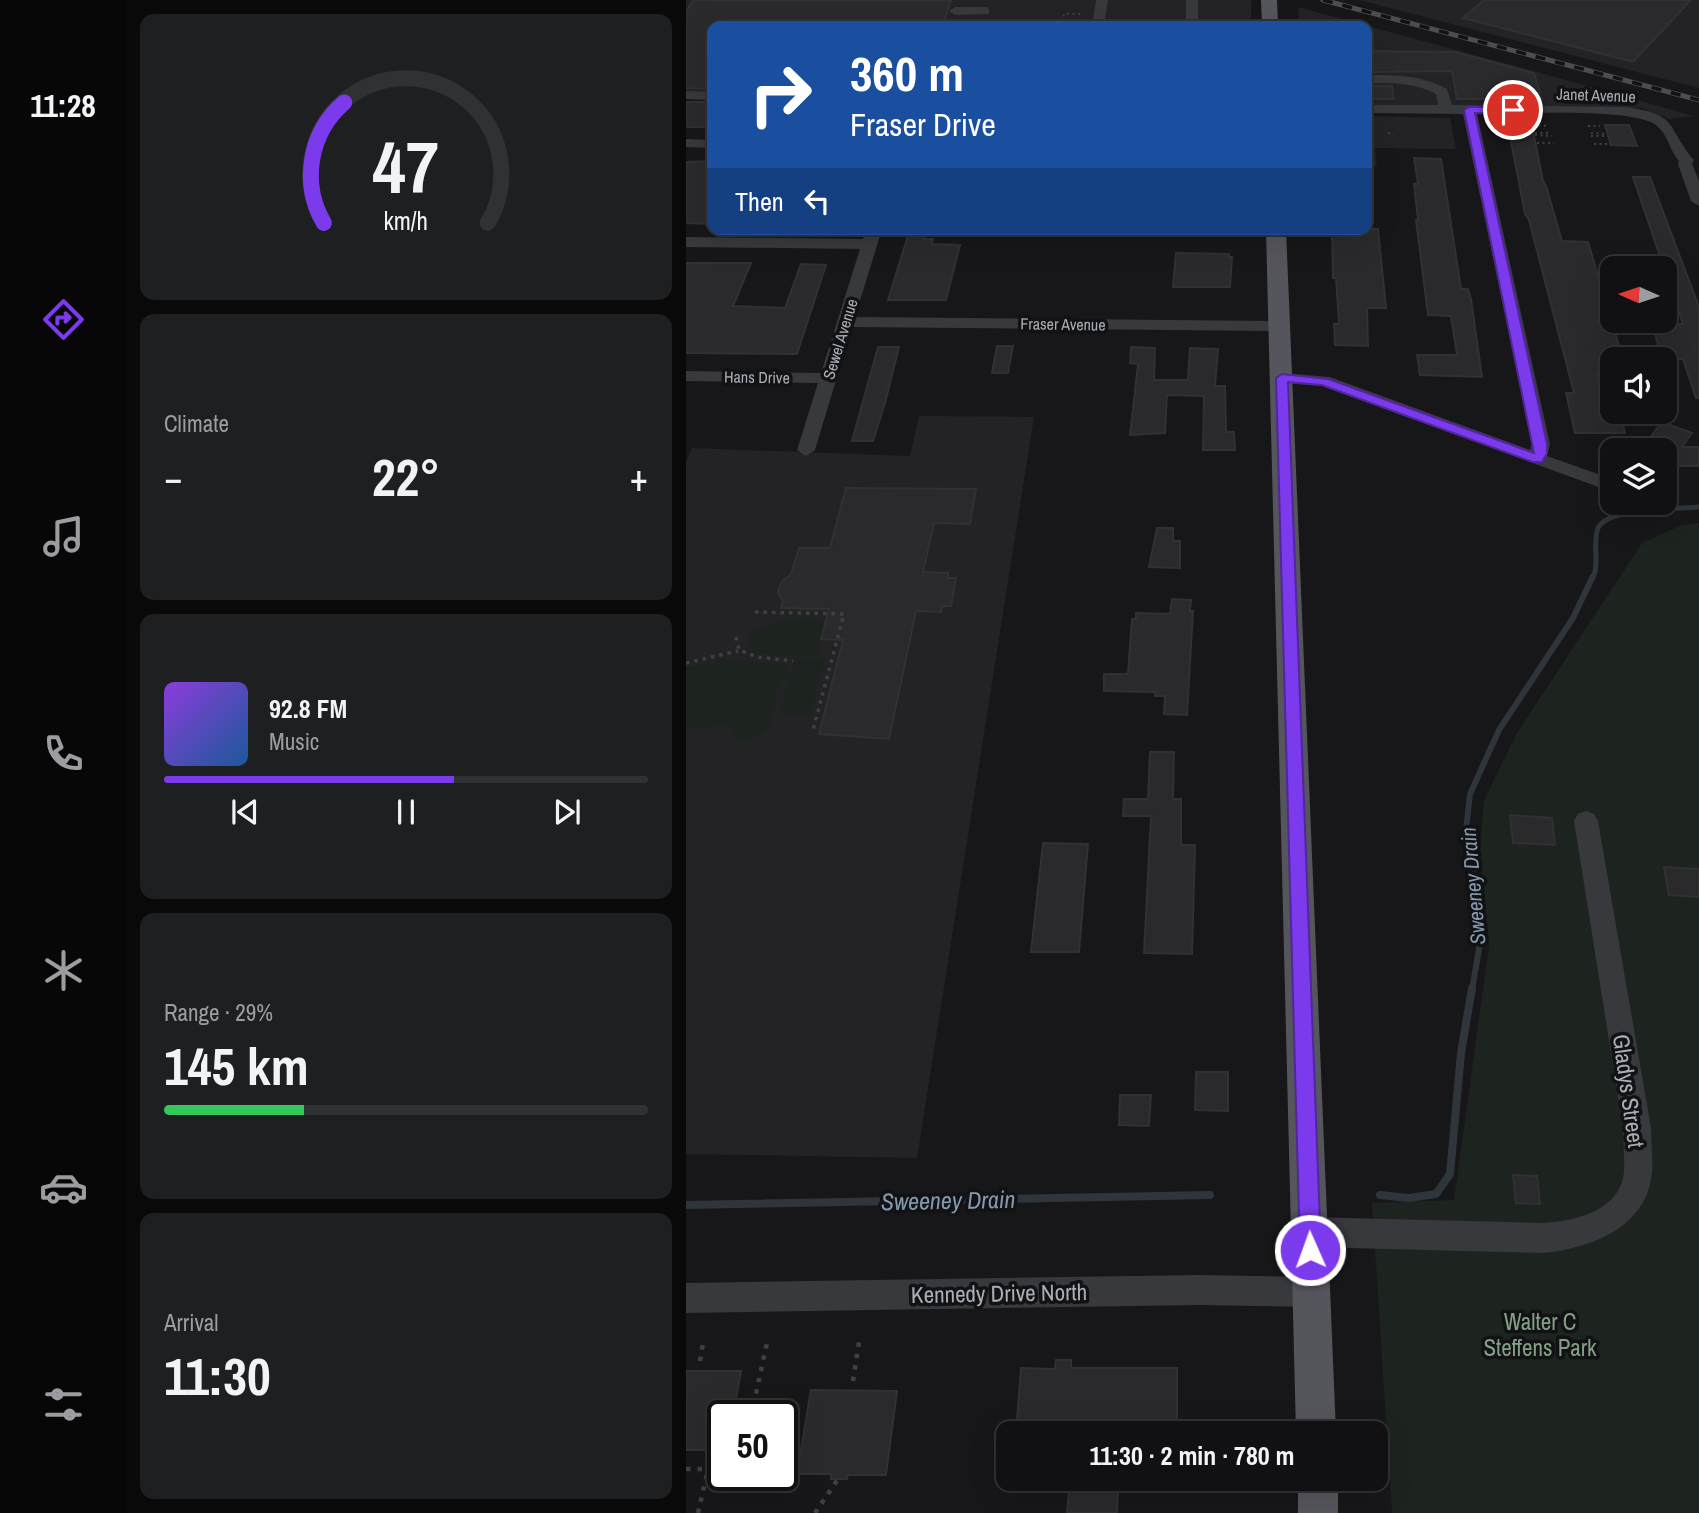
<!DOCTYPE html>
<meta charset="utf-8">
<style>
body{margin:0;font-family:"Archivo Narrow",sans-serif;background:#1e1f21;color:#f1f3f6;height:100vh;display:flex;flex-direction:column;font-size:26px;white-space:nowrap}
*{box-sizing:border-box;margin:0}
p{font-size:23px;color:#9c9da0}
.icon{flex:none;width:38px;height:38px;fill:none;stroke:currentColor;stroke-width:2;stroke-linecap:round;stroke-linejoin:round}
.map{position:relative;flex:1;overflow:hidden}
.drawer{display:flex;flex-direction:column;gap:14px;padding:14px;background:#09090a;width:560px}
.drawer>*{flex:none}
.top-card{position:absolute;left:21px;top:21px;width:665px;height:214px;border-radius:14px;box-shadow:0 7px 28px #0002,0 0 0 2px #303133;background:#1a4fa0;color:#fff;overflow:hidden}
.needle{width:46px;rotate:273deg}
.controls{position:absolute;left:914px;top:256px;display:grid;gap:14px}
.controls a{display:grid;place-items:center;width:77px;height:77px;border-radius:14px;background:#111113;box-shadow:0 7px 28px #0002,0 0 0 2px #303133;font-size:35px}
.speed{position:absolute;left:21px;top:1400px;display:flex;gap:14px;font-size:35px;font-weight:700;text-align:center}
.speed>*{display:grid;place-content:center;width:91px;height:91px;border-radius:50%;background:#111113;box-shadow:0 7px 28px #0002,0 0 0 2px #303133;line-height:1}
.speed .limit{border:4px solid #111;border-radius:10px;background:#fff;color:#111}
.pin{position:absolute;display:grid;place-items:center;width:60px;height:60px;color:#fff;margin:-30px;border:4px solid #fff;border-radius:50%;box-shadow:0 2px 7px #0007}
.me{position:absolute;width:77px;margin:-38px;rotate:358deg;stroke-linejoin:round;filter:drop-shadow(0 0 5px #0008)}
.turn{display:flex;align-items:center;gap:24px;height:147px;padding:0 28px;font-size:32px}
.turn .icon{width:91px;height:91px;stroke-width:2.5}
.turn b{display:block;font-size:49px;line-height:60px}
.then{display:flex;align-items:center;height:66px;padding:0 28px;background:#0003;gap:14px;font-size:26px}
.big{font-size:52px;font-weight:700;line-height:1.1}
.drawer .tile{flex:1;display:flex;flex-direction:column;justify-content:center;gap:10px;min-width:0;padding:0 24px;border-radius:14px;background:#1e1f21}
.drawer .dial{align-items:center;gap:0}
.dial svg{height:182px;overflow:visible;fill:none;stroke:#303133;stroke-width:7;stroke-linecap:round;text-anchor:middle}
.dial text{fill:#f1f3f6;stroke:none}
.song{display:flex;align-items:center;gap:21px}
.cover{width:84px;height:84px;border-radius:10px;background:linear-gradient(135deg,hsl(270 70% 55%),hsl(210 70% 35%))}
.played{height:7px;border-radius:4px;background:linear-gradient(90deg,#7c3aed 60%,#303133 60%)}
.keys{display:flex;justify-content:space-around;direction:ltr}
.heat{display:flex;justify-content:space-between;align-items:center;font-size:38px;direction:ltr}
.charge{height:10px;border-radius:5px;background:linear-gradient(90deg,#34c759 29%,#303133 0)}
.trip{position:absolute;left:310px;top:1421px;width:392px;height:70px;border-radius:14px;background:#111113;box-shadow:0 7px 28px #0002,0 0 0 2px #303133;font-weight:700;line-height:70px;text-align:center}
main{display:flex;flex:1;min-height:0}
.tab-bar{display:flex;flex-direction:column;width:126px;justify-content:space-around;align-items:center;background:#070708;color:#9c9da0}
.tab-bar .icon{width:49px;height:49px}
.tab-bar .on{color:#7c3aed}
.tab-bar b{font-size:32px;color:#f1f3f6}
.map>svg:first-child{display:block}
.built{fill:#232326}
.green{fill:#1d231e}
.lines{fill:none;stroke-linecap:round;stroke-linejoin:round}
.stream-far2{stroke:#2e353b;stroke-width:5}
.stream-far1{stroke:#2e353b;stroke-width:6}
.stream{stroke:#2e353b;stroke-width:8}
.building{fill:#2a2a2d;stroke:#313134;stroke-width:2}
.path-far2{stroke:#3e4044;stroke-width:2;stroke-dasharray:2 3.5;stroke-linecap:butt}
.path-far1{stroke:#3e4044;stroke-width:3.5;stroke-dasharray:3.5 5;stroke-linecap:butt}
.path{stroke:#3e4044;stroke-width:4.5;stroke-dasharray:4.5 7;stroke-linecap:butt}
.minor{fill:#38393d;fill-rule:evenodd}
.major{fill:#55565c;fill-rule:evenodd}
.rail-casing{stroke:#4c4d52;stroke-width:5}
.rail{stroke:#121214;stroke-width:3.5;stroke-dasharray:10;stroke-linecap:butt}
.route{fill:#7c3aed;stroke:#51269a;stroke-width:2}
.labels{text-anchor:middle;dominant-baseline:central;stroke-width:7;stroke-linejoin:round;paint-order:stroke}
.far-street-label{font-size:16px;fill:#aaaeb7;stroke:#121214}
.water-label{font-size:21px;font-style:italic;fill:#859aaf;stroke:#121214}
.near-street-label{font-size:23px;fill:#aaaeb7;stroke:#121214}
.near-park-label{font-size:23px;fill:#83a086;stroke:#121214}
.near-water-label{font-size:24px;font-style:italic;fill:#859aaf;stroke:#121214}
</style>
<main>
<nav class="tab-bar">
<b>11:28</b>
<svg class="icon on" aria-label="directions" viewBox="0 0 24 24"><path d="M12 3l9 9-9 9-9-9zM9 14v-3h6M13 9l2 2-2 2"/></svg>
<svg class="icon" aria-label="music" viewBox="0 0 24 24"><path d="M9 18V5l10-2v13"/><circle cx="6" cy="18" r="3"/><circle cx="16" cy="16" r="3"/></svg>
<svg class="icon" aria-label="phone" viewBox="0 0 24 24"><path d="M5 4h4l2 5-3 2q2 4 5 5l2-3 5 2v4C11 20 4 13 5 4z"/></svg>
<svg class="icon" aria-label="climate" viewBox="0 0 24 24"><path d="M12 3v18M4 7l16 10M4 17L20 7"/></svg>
<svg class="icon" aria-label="car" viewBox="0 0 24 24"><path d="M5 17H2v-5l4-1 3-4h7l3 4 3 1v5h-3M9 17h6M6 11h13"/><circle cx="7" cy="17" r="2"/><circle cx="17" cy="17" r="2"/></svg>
<svg class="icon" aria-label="filters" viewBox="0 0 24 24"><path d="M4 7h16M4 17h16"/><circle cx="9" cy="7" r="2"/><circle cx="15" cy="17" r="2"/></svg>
</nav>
<section class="drawer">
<div class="tile dial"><svg viewBox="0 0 100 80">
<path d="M14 69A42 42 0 1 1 86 69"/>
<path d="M14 69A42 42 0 0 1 23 16" stroke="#7c3aed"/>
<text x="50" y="56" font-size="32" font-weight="700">47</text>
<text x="50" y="72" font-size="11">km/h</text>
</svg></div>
<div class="tile"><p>Climate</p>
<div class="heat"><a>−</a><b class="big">22°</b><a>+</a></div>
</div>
<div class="tile">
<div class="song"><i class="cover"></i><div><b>92.8 FM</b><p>Music</p></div></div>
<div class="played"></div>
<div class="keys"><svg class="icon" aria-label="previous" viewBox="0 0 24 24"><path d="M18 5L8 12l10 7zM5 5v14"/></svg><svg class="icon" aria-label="pause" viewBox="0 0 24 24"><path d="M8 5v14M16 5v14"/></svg><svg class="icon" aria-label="next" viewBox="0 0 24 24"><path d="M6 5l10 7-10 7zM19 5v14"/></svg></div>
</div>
<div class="tile"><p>Range · 29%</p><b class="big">145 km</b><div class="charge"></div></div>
<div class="tile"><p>Arrival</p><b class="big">11:30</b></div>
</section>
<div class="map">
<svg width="1013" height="1513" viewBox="0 0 1013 1513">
<rect width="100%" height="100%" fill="#171719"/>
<path class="built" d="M0,0H565V26H26V100L0,99Z
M673,0H1013V88Z
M612,7L855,73L1008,116L983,119L956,108L681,105V26H613Z
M681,116L764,118L770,149L689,148L691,166H681Z
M233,416L348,417L231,1158L0,1154V462L6,448L224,456Z"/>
<path class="green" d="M1013,523V1513H706L686,1203L768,1200L803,946L794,851L798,800L831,733L956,543L996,525Z
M129,619L140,622L130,656L69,655L63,641L65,632L97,620Z
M109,658L138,659L123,714H93Z
M37,659L99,665L103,672L102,677H97L92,685L85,723L68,739H49L44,725L0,728V668Z"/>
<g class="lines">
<path class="stream-far2" d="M907,578C914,563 906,543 912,528C922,507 991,509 1013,507"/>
<path class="stream-far1" d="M786,990L794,943L792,900L780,830L784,794L813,730L887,618L907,576"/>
<path class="stream" d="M694,1195L723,1198L750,1194L764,1174L775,1053L786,988
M0,1205L524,1195"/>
</g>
<path class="building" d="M7,0H265L257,26H26V89L0,88V12Z
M798,0H1005L947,62L777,18Z
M681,51L769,52L848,73L856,100H840L841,103H817L816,99H771L766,71L681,72Z
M681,86H706L708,99H681Z
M0,102H26V127H0Z
M820,116H844L857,181L860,186L876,241L902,242L937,359H926V374H911L919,405L926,406V411H934L939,433H889L880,393H888L843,220L839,214Z
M919,125H943L951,146L925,145Z
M728,158L755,159L775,289H782L785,299L796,377L734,375L731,355H771L765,316L742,315L730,220H732L728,184H732Z
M26,161V224L0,223V162Z
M947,177H964L1013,307V398H1010L997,359L976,358L966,324H997Z
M224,229L241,230L238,239H247L246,244L274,245L260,300H202Z
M646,229H692L700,308H681L682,346L649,345L648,324H653L650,278H647Z
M490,253L543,254V257H546L544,287H487Z
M0,263H65L47,306L99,308L115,264L140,265L111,354L0,353Z
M311,346H327L322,373H306Z
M192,347H213L199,403L187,441H166Z
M445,347L469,348L468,380H502L504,348L532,349L529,386H539L540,432H548L549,450H517L518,396L481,395L479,433L444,435L452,364L444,363Z
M976,422L1006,433L996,447H1013V466H983L976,446L958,445Z
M160,488L290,489L284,524L248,523L237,572L262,573V578H270L265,606H256L255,612L230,611L203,739L133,734L157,640L135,639L143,609L95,608L97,601L92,592L96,581L105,574L113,548H144Z
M471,528H487V541H494V568L463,567Z
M486,599L505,600L504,611H507L501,715L478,714L479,696H469V692L418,691V674H442L446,619H450V613L484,614Z
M464,752H488L487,799H495V845H509L506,954L458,953L465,816H437L438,799H462Z
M824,815L866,818L869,845L827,843Z
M357,843L402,844L393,952H345Z
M978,867L1013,869V897L983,895Z
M510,1072H542V1111L509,1110Z
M434,1095H465L463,1126L433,1125Z
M827,1175L851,1176L854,1204L830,1203Z
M370,1360H385V1368H491V1433H330L335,1368L369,1369Z
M0,1371H55L47,1416H37V1450H0Z
M125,1390L211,1391L200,1475H162L161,1479H145V1474H111Z
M383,1490H432L431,1513H381Z"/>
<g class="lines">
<path class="path-far2" d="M377,22L378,14H397
M847,125L863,126
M902,126H914
M702,133L708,134
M849,133H865
M905,133L921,134
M849,135L866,136
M905,136H922
M851,143H868
M908,144H925"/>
<path class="path-far1" d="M69,612L158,614L127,730
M50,637L53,650L71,657L107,661
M0,663L52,651"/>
<path class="path" d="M14,1361L17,1343
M167,1381L173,1342
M65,1416L81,1343
M0,1469H37
M12,1513L22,1469
M129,1513L152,1479"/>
<path class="minor" d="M410,0H422L418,26H406Z
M500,0H512V26H500Z
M299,7L303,8V14L269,15L263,11L269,7Z
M681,75C709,75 736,75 761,89L766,105L939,107C994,114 979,126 1008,160L1006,164L1013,181V206L1005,201L992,164L993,161C983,150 982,134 970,125C947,107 826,114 791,114L864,444L861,456L926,479V492L636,386L596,383L587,378L596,373L644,377L844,450L846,444L777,114L681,113V105H752L750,94C728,82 705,83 681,83Z
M0,91L26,92V100L0,99Z
M0,139L26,140V148L0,147Z
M180,229H196L169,317L594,321L602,326L594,331L166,327L129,450L120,456L111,450L132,383L0,381V371L135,373L174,249L0,247V237L177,239Z
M900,811L908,814L912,821L965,1128C965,1142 967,1158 966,1172C961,1228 905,1248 857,1253L624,1247L614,1242L609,1232L614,1222L624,1217L857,1223C889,1221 934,1211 938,1172C939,1158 937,1142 937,1128L888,821L892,814Z
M514,1275L627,1277L638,1281L642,1292L638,1303L627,1307L514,1305L0,1313V1283Z"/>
<path class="major" d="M575,0H591L592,26H576Z
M580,229H600L650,1433H610Z
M612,1479H652V1513H612Z"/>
<defs>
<path id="rail" d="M637,0L1013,100"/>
</defs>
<use href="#rail" class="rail-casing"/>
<use href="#rail" class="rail"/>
</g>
<path class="route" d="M783,107H827L832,110L827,113H789L861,444V453L856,462H847L636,385L602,382L635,1250L632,1258L624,1261L617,1258L614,1250L590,378L596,374L642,379L848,453L778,110Z"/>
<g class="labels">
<g class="far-street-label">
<text transform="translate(910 95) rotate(2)">Janet Avenue</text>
<text transform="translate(377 324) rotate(1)">Fraser Avenue</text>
<text transform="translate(154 339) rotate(-73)">Sewel Avenue</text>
<text transform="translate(71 377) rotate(1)">Hans Drive</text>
</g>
<g class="water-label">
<text transform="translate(787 886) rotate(-95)">Sweeney Drain</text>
</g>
<g class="near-street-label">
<text transform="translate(943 1091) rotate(82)">Gladys Street</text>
<text transform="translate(313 1293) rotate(-1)">Kennedy Drive North</text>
</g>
<g class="near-park-label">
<text x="854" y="1321">Walter C<tspan x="854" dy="26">Steffens Park</tspan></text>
</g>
<g class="near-water-label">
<text transform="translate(262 1200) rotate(-1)">Sweeney Drain</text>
</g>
</g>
</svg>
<div class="controls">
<a><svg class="needle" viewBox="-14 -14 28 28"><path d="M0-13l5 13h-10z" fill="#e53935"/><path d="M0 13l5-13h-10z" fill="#9c9da0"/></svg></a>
<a><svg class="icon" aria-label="sound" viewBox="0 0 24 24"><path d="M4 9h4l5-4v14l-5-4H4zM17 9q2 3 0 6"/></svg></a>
<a><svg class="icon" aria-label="layers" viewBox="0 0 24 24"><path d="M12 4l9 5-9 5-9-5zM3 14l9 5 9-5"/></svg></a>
</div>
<div class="speed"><div class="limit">50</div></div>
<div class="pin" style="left:827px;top:110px;background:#d93025"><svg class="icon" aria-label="arrive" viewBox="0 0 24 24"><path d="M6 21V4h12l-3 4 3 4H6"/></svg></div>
<svg class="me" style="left:624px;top:1250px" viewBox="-20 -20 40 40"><circle r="17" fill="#7c3aed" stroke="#fff" stroke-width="3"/><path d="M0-11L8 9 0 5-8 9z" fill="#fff"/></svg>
<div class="trip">11:30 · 2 min · 780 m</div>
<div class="top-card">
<div class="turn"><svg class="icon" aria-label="right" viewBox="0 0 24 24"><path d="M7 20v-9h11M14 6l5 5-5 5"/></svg><div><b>360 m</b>Fraser Drive</div></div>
<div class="then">Then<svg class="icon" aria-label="left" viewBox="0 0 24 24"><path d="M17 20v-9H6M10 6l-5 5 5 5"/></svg></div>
</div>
</div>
</main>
